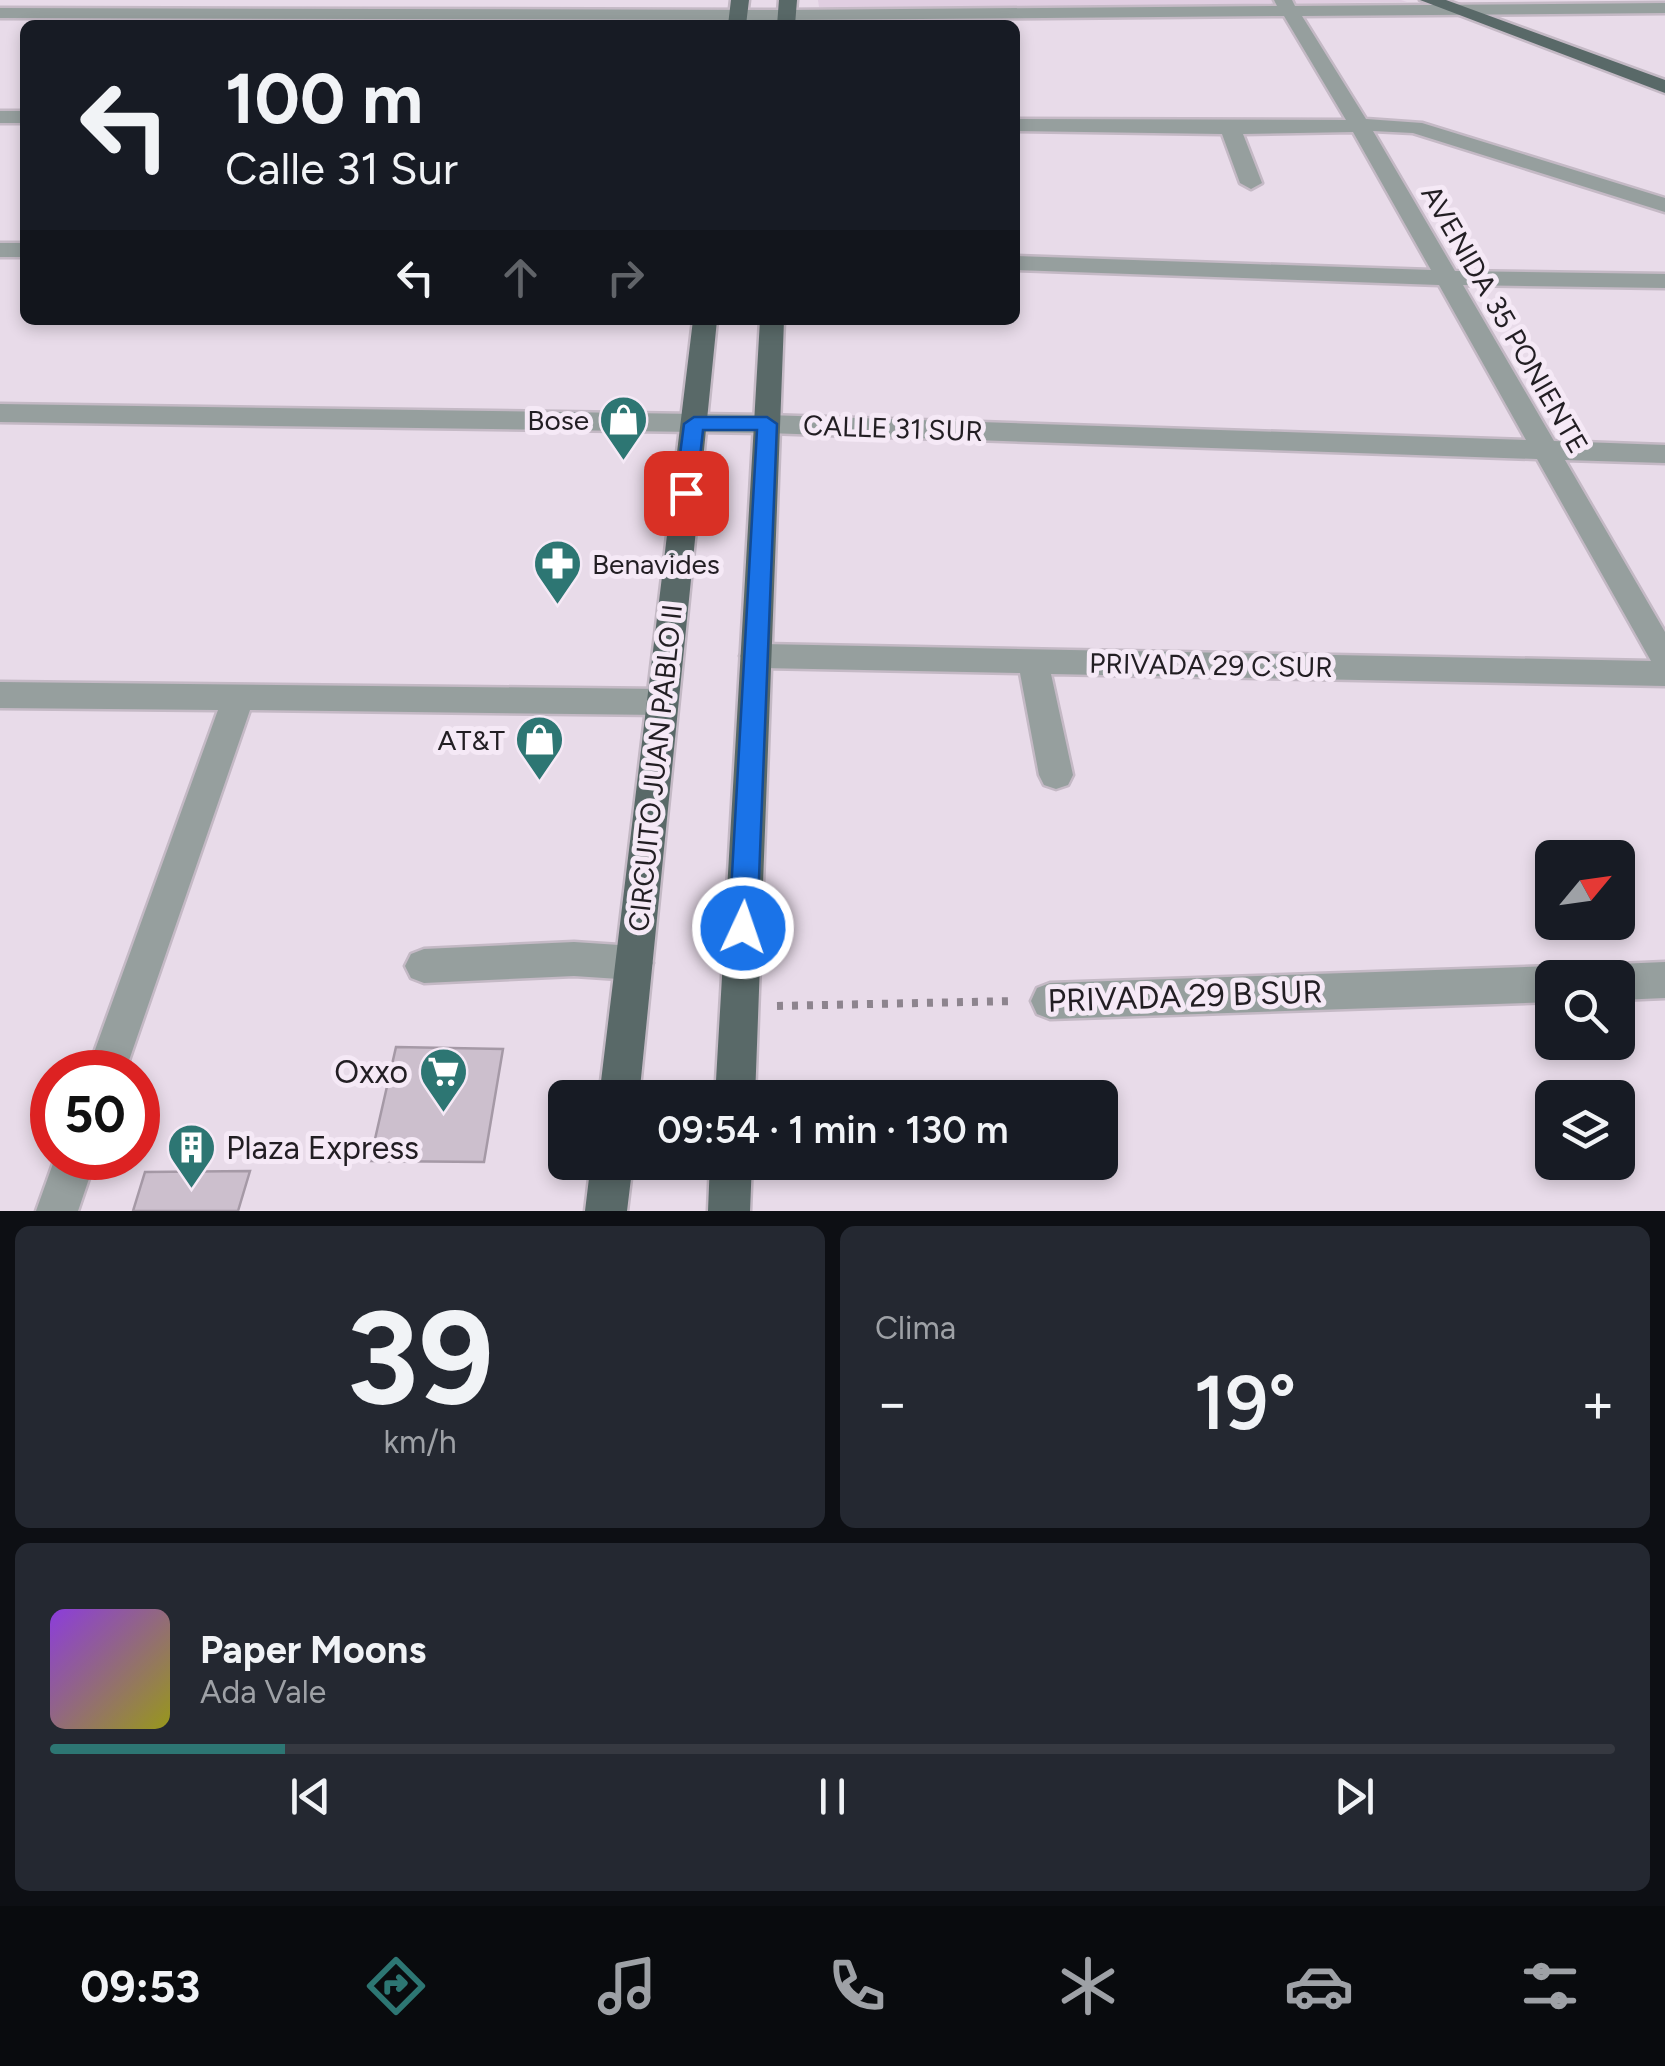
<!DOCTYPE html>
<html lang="es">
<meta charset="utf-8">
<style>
body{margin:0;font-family:Figtree,sans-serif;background:#242831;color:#f1f3f6;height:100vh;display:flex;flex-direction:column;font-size:38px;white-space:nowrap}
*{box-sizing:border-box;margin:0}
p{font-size:32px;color:#9ea1a6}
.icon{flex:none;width:55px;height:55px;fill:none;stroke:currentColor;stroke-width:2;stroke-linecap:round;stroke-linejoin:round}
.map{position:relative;height:1211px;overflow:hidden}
.side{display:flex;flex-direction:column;gap:15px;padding:15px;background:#0d0f14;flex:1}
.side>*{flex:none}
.banner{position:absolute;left:20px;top:20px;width:1000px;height:305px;border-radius:15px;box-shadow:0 5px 15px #0003;background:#171b24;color:#f1f3f6;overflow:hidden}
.needle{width:65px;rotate:61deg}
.fabs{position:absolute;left:1535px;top:840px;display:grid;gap:20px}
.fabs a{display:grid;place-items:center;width:100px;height:100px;border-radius:15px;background:#171b24;box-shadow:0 5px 15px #0003;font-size:50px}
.speed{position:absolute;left:30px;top:1050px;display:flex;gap:20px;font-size:50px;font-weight:700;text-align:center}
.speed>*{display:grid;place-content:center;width:130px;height:130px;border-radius:50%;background:#171b24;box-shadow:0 5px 15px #0003;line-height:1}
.speed .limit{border:15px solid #d22;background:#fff;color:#111}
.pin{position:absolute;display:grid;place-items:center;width:85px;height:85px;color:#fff;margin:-42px;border-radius:20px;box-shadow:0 5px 15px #0006}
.me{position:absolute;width:110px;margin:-55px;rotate:3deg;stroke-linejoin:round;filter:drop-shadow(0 0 8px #0008)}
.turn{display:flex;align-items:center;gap:35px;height:210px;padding:0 40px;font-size:45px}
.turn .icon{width:130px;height:130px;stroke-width:2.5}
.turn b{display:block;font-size:70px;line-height:85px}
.lanes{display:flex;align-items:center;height:95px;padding:0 40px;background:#0003;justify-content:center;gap:50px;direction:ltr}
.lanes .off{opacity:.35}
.big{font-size:75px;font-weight:600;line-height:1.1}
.side .widget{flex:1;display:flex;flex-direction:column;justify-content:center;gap:15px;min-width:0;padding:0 35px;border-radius:15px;background:#242831}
.side .dial{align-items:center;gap:0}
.dial b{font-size:130px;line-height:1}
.song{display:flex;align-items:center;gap:30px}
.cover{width:120px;height:120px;border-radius:15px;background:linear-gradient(135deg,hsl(270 70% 55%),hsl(60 70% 35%))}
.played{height:10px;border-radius:5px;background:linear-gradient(90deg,#2d7673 15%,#363941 15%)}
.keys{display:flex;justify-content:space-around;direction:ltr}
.heat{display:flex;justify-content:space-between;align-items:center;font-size:55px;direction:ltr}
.side .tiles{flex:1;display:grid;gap:15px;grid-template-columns:1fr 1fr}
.widget:last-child{grid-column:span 2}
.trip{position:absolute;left:548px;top:1080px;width:570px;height:100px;border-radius:15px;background:#171b24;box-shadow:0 5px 15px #0003;font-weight:600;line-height:100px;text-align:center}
.tabs{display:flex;height:160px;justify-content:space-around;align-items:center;background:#090b0e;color:#9ea1a6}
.tabs .icon{width:70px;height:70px}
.tabs .current{color:#2d7673}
.tabs b{font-size:45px;color:#f1f3f6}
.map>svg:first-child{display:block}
.built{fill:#e0cee1}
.building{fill:#ccbfcd;stroke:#a599a6;stroke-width:2.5}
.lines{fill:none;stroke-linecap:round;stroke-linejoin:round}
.minor-casing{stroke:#c4b9c5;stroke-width:5}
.major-casing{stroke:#c4b9c5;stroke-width:5}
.path{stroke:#8d848e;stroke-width:8;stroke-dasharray:6 9;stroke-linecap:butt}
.minor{fill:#969f9e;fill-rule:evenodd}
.major{fill:#596968;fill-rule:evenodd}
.route{fill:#1a73e8;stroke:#114b97;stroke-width:2.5}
.labels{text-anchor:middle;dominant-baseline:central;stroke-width:10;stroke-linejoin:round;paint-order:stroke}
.street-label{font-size:28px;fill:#221e23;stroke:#f5e9f6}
.poi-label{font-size:28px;fill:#221e23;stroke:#f5e9f6;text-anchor:end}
.near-street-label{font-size:32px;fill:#221e23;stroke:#f5e9f6}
.near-poi-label{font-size:32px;fill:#221e23;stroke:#f5e9f6;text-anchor:end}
</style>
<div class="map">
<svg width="1665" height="1211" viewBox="0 0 1665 1211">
<rect width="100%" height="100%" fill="#e8dbe9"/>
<path class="built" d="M818,0H1401L1407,2L868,9L819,7Z"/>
<path class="building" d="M396,1047L503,1049L484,1162L370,1161Z
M250,1171L238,1211H133L145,1172Z"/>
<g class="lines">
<defs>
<path id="minor" d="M1274,0H1292L1295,6L1665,3V13L1302,16L1366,119L1422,123L1665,198V212L1413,133L1373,131L1455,271L1665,274V288L1463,285L1554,441L1665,445V463L1565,460L1665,632V686L1051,674L1073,775L1068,785L1056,789L1044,785L1039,775L1020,673L756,668L745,665L740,656L745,647L756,644L1651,661L1537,459L767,433L0,422V404L767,415L1526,440L1439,285L1015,270V256L1431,270L1353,132L1243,134L1262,183L1251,189L1240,183L1222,134L1015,131V119L1346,120L1284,16L787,20L0,18V8L787,10L1277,6Z
M0,111H25V123H0Z
M0,243H25V257H0Z
M0,682L662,689L673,693L678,702L673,711L662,715L250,710L125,1072H87L218,710L0,708Z
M574,942L634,946L647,951L653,963L647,975L634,980L574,976L424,983L411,978L405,966L411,954L424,949Z
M1665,962V998L1618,1000V978H1601L1605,969L1618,964Z
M1552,966L1565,971L1568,978H1552V1002L1050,1019L1037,1014L1031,1001L1037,988L1050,983Z
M55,1158H96L78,1211H36Z"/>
<path id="major" d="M731,0H749L746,25H728Z
M779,0H797L795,25H777Z
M1420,0H1446L1665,80V93Z
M693,320H717L639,1098H599Z
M760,320H784L755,1098H715Z
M591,1162H633L627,1211H585Z
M710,1162H752L750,1211H708Z"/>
</defs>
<use href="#minor" class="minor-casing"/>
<use href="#major" class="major-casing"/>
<path class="path" d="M777,1006L1014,1001"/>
<use href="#minor" class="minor"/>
<use href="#major" class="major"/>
</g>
<path class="route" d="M694,417H767L777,424L757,928L753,937L743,941L733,937L729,928L757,430H703L696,493L686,501L675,493L684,424Z"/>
<defs>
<symbol id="shop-pin" viewBox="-11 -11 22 30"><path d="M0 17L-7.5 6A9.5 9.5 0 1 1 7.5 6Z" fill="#2d7673" stroke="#f5e9f6"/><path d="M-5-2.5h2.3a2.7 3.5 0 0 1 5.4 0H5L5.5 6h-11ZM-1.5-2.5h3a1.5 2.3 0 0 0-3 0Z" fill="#fff"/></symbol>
<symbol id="pharmacy-pin" viewBox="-11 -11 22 30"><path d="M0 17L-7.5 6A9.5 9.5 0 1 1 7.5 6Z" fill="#2d7673" stroke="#f5e9f6"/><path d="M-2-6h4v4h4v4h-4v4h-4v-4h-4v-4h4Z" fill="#fff"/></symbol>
<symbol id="supermarket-pin" viewBox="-11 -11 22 30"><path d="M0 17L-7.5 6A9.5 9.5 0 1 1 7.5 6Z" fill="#2d7673" stroke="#f5e9f6"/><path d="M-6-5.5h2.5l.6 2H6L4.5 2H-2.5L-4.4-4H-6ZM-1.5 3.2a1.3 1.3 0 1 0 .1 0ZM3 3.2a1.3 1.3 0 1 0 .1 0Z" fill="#fff"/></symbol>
<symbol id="building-pin" viewBox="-11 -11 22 30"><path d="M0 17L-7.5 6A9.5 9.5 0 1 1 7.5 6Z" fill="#2d7673" stroke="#f5e9f6"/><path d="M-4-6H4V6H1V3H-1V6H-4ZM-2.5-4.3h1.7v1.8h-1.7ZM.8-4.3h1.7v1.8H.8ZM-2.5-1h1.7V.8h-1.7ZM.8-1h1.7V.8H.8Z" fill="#fff"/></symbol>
</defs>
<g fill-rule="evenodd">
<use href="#shop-pin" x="596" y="392" width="55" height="75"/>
<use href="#pharmacy-pin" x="530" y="536" width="55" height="75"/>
<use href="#shop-pin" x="512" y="712" width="55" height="75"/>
<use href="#supermarket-pin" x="416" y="1044" width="55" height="75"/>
<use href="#building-pin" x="164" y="1120" width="55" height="75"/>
</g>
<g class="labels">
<g class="street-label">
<text transform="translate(1505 319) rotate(60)">AVENIDA 35 PONIENTE</text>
<text transform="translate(893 428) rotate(2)">CALLE 31 SUR</text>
<text transform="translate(1211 665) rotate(1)">PRIVADA 29 C SUR</text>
<text transform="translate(655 768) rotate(-84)">CIRCUITO JUAN PABLO II</text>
</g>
<g class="poi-label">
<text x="589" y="420">Bose</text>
<text x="592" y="564" text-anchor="start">Benavides</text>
<text x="505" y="740">AT&amp;T</text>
</g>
<g class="near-street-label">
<text transform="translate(1185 996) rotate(-2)">PRIVADA 29 B SUR</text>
</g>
<g class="near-poi-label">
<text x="408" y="1072">Oxxo</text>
<text x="226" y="1148" text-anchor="start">Plaza Express</text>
</g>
</g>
</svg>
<div class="fabs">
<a><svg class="needle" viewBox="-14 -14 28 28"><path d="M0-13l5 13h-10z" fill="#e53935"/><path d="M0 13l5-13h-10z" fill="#9ea1a6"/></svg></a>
<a><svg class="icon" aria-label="search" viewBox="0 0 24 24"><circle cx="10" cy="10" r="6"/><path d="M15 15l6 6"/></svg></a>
<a><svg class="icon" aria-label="layers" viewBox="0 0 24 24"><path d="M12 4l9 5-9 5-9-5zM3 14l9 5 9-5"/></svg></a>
</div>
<div class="speed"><div class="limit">50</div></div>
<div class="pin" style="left:686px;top:493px;background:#d93025"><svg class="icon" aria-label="arrive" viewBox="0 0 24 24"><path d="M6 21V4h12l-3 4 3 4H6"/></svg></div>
<svg class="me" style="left:743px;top:928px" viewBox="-20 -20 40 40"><circle r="17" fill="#1a73e8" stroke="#fff" stroke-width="3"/><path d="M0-11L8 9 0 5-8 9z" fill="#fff"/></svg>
<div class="trip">09:54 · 1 min · 130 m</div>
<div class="banner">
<div class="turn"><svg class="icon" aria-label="left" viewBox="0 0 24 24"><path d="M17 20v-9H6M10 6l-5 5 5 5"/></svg><div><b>100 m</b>Calle 31 Sur</div></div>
<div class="lanes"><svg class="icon" aria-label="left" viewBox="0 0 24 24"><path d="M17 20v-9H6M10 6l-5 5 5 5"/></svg><svg class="icon off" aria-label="ahead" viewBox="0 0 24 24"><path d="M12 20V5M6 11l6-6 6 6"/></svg><svg class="icon off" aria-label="right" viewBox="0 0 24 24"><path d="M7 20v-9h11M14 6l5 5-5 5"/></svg></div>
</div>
</div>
<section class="side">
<div class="tiles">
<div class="widget dial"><b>39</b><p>km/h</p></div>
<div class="widget"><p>Clima</p>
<div class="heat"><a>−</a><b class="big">19°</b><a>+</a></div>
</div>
<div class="widget">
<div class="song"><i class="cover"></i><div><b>Paper Moons</b><p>Ada Vale</p></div></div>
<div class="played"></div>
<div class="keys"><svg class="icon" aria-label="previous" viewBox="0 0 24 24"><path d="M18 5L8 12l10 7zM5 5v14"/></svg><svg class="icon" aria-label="pause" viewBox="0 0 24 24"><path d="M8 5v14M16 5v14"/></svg><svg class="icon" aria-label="next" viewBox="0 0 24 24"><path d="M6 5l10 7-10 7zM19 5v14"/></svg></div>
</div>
</div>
</section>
<nav class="tabs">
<b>09:53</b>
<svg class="icon current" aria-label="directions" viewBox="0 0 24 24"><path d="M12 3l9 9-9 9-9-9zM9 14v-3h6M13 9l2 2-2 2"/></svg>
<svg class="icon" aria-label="music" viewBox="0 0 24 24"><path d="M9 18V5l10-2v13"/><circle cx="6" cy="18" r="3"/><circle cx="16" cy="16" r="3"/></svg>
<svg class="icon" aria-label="phone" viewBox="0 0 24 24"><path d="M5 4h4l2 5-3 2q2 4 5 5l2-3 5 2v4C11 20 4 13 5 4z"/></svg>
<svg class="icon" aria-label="climate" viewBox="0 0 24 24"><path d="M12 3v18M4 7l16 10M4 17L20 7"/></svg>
<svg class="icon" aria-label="car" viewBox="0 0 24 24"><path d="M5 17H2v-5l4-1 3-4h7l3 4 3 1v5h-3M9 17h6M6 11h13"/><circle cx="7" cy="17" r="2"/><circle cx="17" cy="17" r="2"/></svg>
<svg class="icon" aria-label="filters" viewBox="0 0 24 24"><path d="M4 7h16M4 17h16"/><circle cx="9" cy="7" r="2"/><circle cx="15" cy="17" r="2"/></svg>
</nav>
